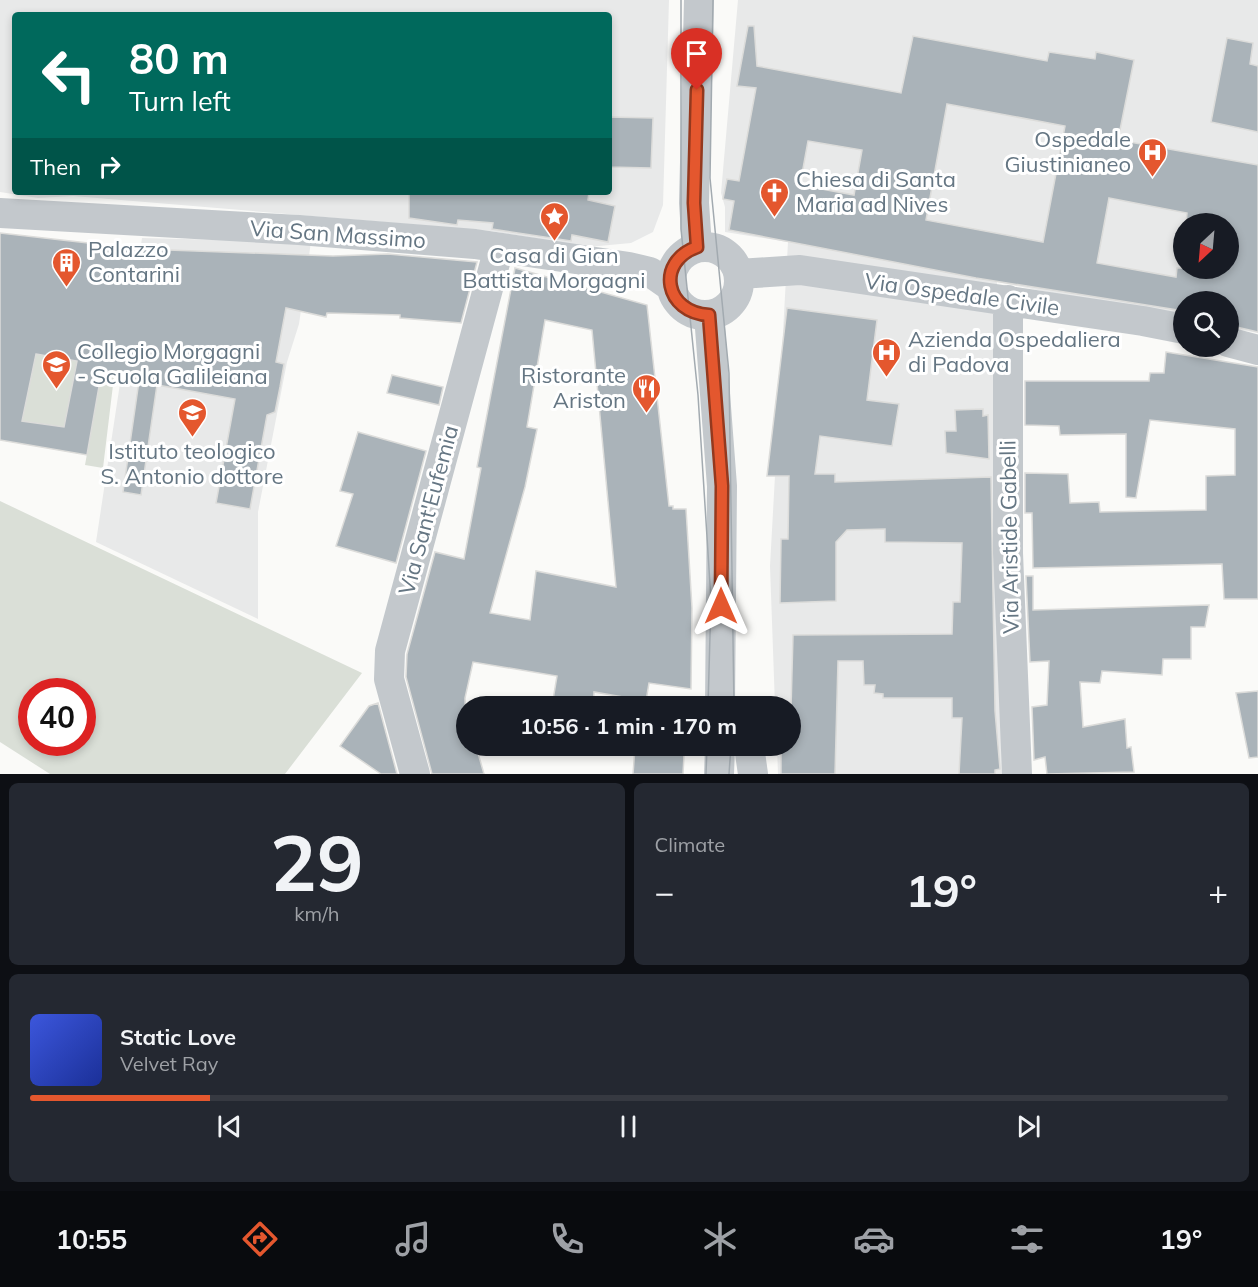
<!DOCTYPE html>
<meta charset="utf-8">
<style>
body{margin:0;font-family:Mulish,sans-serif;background:#242831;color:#f1f3f6;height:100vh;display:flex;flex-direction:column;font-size:22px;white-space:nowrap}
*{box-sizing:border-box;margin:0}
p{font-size:20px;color:#9ea1a6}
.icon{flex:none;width:33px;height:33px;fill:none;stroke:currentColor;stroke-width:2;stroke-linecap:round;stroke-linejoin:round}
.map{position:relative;height:774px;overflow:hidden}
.side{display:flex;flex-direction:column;gap:9px;padding:9px;background:#0d0f14;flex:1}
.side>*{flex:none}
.top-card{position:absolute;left:12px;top:12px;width:600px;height:183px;border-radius:6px;box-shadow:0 3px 9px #0003;background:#00695c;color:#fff;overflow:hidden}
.needle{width:39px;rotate:206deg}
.buttons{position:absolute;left:1173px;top:213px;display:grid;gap:12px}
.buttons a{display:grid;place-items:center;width:66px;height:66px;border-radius:50%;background:#171b24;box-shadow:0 3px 9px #0003;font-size:30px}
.speed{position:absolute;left:18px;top:678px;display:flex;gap:12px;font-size:30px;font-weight:700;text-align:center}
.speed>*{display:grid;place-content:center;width:78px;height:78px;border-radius:50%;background:#171b24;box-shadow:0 3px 9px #0003;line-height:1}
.speed .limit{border:9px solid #d22;background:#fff;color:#111}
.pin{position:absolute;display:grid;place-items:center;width:51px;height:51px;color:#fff;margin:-62px -26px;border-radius:50% 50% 50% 0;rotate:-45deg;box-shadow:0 0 6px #0007}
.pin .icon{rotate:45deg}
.me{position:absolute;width:66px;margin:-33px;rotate:0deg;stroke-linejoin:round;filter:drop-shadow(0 0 4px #0008)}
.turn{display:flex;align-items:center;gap:21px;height:126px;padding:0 18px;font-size:27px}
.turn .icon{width:78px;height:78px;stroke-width:2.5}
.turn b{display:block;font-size:42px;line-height:51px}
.then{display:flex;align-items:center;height:57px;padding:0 18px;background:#0003;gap:12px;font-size:22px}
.big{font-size:45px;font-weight:700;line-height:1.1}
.side .tile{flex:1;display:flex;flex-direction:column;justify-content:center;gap:9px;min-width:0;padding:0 21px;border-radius:9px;background:#242831}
.side .dial{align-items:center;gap:0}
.dial b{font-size:78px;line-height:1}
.song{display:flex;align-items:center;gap:18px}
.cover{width:72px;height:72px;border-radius:9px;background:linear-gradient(135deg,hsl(230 70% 55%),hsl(230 70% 35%))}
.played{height:6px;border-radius:3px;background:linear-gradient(90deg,#e4572e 15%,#363941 15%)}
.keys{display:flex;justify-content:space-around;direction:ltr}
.heat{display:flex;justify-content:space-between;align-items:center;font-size:33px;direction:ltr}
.side .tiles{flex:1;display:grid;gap:9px;grid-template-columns:1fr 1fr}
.tile:last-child{grid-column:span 2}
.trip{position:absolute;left:456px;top:696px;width:345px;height:60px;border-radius:30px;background:#171b24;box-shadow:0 3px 9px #0003;font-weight:700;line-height:60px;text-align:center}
.tabs{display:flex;height:96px;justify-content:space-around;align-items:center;background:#090b0e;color:#9ea1a6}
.tabs .icon{width:42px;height:42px}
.tabs .current{color:#e4572e}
.tabs b{font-size:27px;color:#f1f3f6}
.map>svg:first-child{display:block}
.built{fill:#e8e9e9;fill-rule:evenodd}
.green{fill:#dadfd7;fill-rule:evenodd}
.building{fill:#aab3b9;stroke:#dcdcda;stroke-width:1.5;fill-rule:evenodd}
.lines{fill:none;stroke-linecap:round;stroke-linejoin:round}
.minor{stroke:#c3c8cc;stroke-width:30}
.tram{stroke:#a2aab0;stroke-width:1.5}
.route-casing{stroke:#94391e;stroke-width:15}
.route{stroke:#e4572e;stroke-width:10}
.labels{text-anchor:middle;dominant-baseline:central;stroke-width:6;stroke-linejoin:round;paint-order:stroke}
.poi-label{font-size:22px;fill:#657683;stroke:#fff;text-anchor:start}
.street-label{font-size:22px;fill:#657683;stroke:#fff}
</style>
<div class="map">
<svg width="1258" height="774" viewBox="0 0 1258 774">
<rect width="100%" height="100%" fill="#fafaf8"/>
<path class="built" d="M0,0H669L663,205L653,232L631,243L588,247L491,231L73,196L38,198L0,192ZM15,15H609V192H15Z
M738,0H1258V333L1229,328L1228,302H1184L1183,319L997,282L995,423L1002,774H778L777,746H790V706H775L770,566L788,242L725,232V207L721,193ZM1184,224H1228V268H1184Z
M142,238L311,242L299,324L287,362L258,512V619L96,542Z"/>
<path class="green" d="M120,327L103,468L85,465L106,346Z
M36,354L77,361L64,427L22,421Z
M0,501L362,673L285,774H50L0,742ZM32,692H82V742H32Z"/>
<path class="building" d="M748,26H754L757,66L901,93L913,36L1047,61L1049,52L1095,59L1096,52L1134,60L1118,140L1258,165V332L1228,325V302H1184V311L976,278L729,230L734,201L723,199L727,179L739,181L756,88L737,86ZM947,104L1065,126L1043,242L926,220ZM808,141L862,150L854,195L800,185ZM1109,198L1187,213L1186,224H1228V268H1177L1176,277L1097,263Z
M1227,38L1253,43L1250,64L1258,66V132L1211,122Z
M609,117L653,118L651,168L609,167Z
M409,192H589L588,200L615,206L608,242L572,235L571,241L492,229L493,223L458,220L457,225L409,218Z
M0,233L141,249L333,256L388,254L477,262L461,323L400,318V315L327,313L326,317L286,308L276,362L284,364L280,387L275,412L267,415L250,509L216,503L235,399L157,385L141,495L123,492L139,381L101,375L87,455L0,440ZM36,354L77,361L64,427L22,421Z
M515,268L647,305L669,506H673V509H686L692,608L691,689L649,683L646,701L594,692L593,706H552L557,676L473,662L465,698L466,746H476L484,774H432L406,677L407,654L435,552L464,559L481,468L477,467ZM545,320L592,330L616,587L536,571L530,620L490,613L525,487L537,429L527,427Z
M787,308L877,320L867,400L899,404L892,446L820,436L815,474H835V482L991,477L995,711L1000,769L995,770V774H959L962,718H952V698H883V694L874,693L875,685H864L863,661H838L835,774H781V746H790L793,635L952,634L953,602H960L962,543L885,542V529L847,530L836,542V601L780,603L781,539H788L789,476H767Z
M1166,352L1258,367V599H1224L1222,564L1033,568L1032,513H1025V473L1068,474L1070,503L1099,502L1100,512L1206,510V476L1235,475V429L1150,420L1136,498L1126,497V434L1060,435L1059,426L1025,425V381H1149L1150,373H1164Z
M392,375L443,387L439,405L387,393Z
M983,409V416L988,415L989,459L946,453L945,431H956L955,410Z
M358,432L426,451L396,563L336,546L353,494L340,491Z
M1026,576H1033V610L1209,605L1205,627H1191V659H1163L1162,675L1102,671L1100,683L1080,682L1083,727L1125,719L1127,748L1131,747L1134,772L1047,774L1045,757L1034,760L1032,707L1047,705L1049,661L1030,662Z
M1258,691V757L1249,758L1236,693Z
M378,703L397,774H381L340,746L369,706Z
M635,748L684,755L683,774H633Z"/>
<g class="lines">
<path class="minor" d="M0,213L299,230L475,244L629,267L650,272L670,286
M671 281a34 34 0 1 1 68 0a34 34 0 1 1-68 0Z
M697,247L694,203L699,0
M739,274L800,270L1143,321L1184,329
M1008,300V553L1017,774
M709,315L722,486L720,706
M1228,342L1258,350
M749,746L753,774
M415,774L389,679L390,651L499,248
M719,774L720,746"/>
<path class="tram" d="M681,0V229L698,395L711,600L708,706
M713,0L710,178L729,373L734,706
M706,774L707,746
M729,774L731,746"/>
</g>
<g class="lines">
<defs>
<path id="route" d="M697,90L694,203L697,247C655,262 665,313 709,315L722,486L721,606"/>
</defs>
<use href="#route" class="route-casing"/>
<use href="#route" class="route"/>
</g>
<defs>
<symbol id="hospital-pin" viewBox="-11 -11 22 30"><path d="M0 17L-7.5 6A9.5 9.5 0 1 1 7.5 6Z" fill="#e4572e" stroke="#fff"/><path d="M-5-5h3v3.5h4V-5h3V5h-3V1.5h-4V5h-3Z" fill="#fff"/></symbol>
<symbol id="church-pin" viewBox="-11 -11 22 30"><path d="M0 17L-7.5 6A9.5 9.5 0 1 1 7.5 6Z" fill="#e4572e" stroke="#fff"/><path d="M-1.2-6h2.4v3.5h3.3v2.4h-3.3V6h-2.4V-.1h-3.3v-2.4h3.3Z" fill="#fff"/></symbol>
<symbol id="sight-pin" viewBox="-11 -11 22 30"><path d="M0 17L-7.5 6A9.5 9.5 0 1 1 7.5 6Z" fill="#e4572e" stroke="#fff"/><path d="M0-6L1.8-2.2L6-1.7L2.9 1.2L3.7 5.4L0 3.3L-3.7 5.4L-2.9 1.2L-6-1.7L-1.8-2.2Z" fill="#fff"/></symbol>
<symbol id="building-pin" viewBox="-11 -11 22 30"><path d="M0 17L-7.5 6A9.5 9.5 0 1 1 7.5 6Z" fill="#e4572e" stroke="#fff"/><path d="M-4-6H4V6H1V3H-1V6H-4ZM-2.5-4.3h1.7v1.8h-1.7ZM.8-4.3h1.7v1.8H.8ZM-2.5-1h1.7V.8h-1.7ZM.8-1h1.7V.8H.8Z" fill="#fff"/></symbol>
<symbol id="university-pin" viewBox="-11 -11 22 30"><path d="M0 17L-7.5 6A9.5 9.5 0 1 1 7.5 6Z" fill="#e4572e" stroke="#fff"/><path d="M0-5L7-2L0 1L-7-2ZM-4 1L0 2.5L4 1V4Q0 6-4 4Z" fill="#fff"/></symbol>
<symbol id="restaurant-pin" viewBox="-11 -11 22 30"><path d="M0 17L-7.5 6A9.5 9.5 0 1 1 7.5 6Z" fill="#e4572e" stroke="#fff"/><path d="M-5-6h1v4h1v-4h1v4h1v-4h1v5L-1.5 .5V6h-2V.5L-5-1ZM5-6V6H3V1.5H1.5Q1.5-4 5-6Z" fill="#fff"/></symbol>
</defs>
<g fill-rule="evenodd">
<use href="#hospital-pin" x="1136" y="136" width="33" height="45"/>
<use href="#church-pin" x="758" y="176" width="33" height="45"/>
<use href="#sight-pin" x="538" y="200" width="33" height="45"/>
<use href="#building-pin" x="50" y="246" width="33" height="45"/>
<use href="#hospital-pin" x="870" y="336" width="33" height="45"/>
<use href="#university-pin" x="40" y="348" width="33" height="45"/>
<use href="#restaurant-pin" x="630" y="372" width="33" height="45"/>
<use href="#university-pin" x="176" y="396" width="33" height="45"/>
</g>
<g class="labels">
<g class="poi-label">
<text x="1131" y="139" text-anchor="end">Ospedale<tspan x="1131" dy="25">Giustinianeo</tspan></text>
<text x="796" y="179">Chiesa di Santa<tspan x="796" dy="25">Maria ad Nives</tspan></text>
<text x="88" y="249">Palazzo<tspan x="88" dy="25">Contarini</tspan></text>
<text x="554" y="255" text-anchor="middle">Casa di Gian<tspan x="554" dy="25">Battista Morgagni</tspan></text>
<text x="908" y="339">Azienda Ospedaliera<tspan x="908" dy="25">di Padova</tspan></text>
<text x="77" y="351">Collegio Morgagni<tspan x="77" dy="25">- Scuola Galileiana</tspan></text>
<text x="626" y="375" text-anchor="end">Ristorante<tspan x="626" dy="25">Ariston</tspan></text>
<text x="192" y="451" text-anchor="middle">Istituto teologico<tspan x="192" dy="25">S. Antonio dottore</tspan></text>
</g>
<g class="street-label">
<text transform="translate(338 234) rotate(4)">Via San Massimo</text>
<text transform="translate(962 294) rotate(8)">Via Ospedale Civile</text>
<text transform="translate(428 510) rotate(-75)">Via Sant'Eufemia</text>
<text transform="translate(1009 537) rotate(-91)">Via Aristide Gabelli</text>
</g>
</g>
</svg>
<div class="buttons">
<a><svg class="needle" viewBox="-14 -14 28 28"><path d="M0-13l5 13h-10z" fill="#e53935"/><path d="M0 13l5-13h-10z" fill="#9ea1a6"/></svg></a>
<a><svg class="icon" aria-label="search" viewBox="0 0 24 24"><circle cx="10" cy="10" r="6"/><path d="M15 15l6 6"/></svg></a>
</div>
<div class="speed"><div class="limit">40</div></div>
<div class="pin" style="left:697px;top:90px;background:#d93025"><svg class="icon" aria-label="arrive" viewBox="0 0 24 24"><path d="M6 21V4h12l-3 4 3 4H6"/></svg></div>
<svg class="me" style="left:721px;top:606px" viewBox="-20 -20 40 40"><path d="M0-17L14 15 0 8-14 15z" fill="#e4572e" stroke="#fff" stroke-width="4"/></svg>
<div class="trip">10:56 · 1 min · 170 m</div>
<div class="top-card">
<div class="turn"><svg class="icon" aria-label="left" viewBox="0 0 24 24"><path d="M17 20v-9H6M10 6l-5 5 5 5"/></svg><div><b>80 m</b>Turn left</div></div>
<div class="then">Then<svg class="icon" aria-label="right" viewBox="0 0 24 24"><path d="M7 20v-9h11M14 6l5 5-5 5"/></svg></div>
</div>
</div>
<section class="side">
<div class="tiles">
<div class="tile dial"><b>29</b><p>km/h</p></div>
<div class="tile"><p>Climate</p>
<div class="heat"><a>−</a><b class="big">19°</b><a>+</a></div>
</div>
<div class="tile">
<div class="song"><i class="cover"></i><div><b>Static Love</b><p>Velvet Ray</p></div></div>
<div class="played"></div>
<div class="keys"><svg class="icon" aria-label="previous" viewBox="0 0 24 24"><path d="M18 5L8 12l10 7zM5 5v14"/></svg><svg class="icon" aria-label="pause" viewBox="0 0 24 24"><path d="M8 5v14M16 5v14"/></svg><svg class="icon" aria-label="next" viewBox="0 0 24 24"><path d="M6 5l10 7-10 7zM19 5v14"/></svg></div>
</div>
</div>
</section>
<nav class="tabs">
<b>10:55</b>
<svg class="icon current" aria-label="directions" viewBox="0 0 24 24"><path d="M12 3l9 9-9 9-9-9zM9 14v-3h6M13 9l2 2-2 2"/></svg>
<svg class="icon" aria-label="music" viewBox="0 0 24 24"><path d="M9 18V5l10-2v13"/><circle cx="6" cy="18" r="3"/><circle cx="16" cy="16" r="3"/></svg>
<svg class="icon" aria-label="phone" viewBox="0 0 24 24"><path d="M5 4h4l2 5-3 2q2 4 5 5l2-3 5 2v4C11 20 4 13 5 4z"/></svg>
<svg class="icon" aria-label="climate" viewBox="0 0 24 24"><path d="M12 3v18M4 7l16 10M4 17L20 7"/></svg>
<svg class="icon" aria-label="car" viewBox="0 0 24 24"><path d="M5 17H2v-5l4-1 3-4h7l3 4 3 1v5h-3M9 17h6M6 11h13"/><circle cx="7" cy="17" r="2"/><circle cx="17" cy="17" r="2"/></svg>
<svg class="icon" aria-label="filters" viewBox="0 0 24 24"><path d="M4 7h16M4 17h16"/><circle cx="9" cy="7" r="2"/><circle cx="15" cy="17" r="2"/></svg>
<b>19°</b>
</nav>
